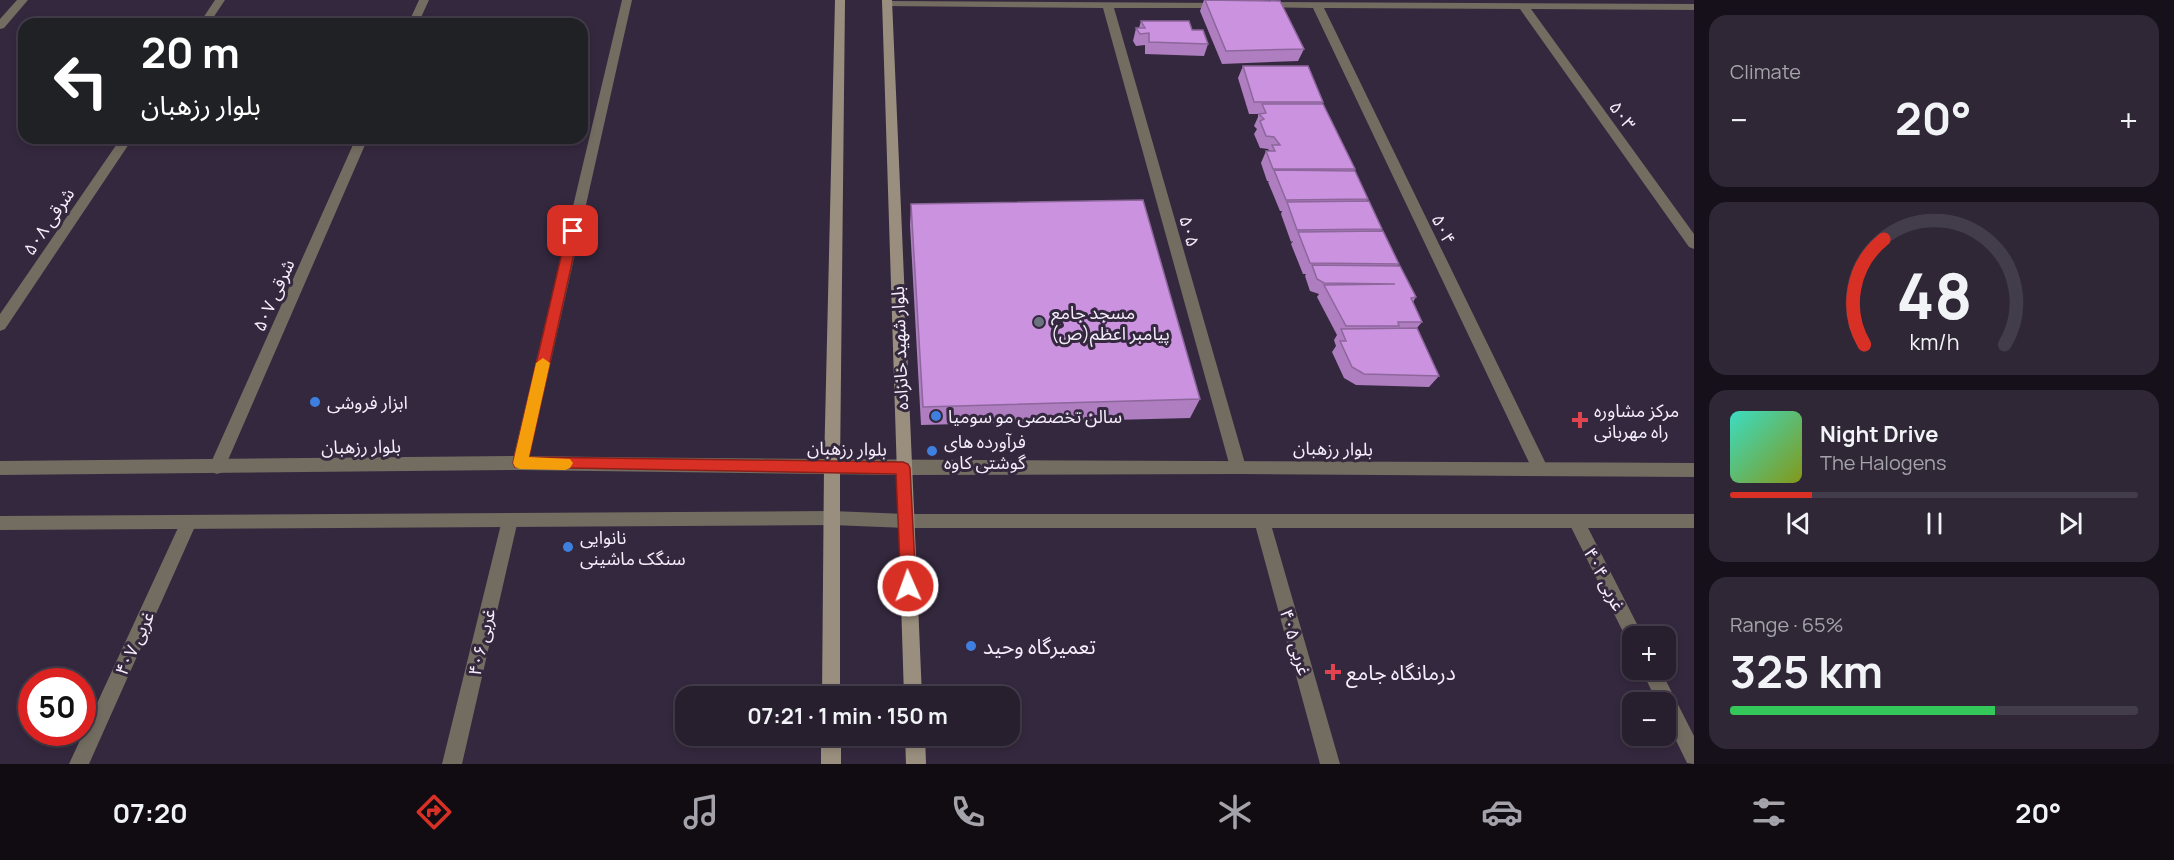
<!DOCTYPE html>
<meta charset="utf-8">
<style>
body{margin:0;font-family:Manrope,"Noto Sans Arabic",sans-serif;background:#2f2736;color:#f1f3f6;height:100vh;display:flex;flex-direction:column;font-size:22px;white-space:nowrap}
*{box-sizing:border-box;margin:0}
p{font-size:20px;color:#a4a2aa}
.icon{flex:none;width:33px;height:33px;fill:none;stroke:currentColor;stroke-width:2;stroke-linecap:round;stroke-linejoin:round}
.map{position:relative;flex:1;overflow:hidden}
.panel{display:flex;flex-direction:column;gap:15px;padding:15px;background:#151019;width:480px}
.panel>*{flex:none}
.hud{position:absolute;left:18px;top:18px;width:570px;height:126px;border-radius:18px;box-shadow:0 3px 9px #0003,0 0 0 2px #433c4a;background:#202124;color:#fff;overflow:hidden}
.buttons{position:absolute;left:1622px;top:626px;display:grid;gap:12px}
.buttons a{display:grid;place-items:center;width:54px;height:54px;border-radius:12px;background:#271e2e;box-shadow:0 3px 9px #0003,0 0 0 2px #433c4a;font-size:30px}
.speed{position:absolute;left:18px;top:668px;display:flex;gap:12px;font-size:30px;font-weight:700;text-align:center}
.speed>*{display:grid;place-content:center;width:78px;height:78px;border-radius:50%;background:#271e2e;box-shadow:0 3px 9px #0003,0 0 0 2px #433c4a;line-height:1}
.speed .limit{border:9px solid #d22;background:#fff;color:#111}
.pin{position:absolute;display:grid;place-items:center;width:51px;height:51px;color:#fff;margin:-26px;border-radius:12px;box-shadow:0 3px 9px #0006}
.me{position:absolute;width:66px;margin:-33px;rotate:358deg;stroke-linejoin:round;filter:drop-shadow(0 0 4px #0008)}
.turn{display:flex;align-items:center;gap:21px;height:126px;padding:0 24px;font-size:27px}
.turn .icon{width:78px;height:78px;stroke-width:2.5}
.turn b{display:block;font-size:42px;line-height:51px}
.big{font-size:45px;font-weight:700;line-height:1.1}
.panel .widget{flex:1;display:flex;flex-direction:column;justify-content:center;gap:9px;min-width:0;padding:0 21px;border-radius:18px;background:#2f2736}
.panel .dial{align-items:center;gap:0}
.dial svg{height:156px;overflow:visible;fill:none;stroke:#433c4a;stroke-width:7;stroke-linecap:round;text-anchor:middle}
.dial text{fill:#f1f3f6;stroke:none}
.song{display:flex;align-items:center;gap:18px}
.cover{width:72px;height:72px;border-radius:9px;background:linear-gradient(135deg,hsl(170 70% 55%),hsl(70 70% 35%))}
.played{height:6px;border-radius:3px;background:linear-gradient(90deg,#d93025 20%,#433c4a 20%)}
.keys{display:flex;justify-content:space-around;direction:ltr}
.heat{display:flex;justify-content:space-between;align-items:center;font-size:33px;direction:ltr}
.charge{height:9px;border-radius:4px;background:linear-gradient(90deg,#34c759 65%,#433c4a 0)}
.trip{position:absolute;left:675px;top:686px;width:345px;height:60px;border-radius:18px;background:#271e2e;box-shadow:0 3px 9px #0003,0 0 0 2px #433c4a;font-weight:700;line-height:60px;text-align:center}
.tab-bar{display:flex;height:96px;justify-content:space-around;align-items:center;background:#100c12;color:#a4a2aa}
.tab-bar .icon{width:42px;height:42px}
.tab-bar .current{color:#d93025}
.tab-bar b{font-size:27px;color:#f1f3f6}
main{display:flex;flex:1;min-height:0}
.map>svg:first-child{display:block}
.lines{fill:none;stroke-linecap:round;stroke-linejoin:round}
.minor{fill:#736c61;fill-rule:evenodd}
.tertiary{fill:#736c61;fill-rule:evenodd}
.secondary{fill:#9a8f7e;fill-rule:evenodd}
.wall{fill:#ae7ec0}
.building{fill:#ca92df;stroke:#8d669c;stroke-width:1.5}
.route{fill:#d93025;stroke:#8d1f18;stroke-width:1.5}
.slow{fill:#f59e0b}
.worship-dot{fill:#6b7280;stroke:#34283e;stroke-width:2}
.shop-dot{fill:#3f7fe0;stroke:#34283e;stroke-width:2}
.health-dot{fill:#e0444e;stroke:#34283e;stroke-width:2}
.labels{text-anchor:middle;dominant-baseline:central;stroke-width:6;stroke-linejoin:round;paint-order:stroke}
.street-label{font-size:18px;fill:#f5eefc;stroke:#34283e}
.poi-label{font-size:18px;fill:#f5eefc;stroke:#34283e;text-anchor:start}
.near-poi-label{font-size:21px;fill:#f5eefc;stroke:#34283e;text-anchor:start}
</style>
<main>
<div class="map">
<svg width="1694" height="764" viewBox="0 0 1694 764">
<rect width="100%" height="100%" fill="#34283e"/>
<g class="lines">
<path class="minor" d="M17,0H28L4,28L0,29V19Z
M215,0H225L209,24H199Z
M419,0H429L418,24H408Z
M622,0H632L528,463L526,468L520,470L514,468L512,463Z
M887,1L1224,3V7L1220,8H1114L1246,467L1244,472L1238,474L1232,472L1230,467L1103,8L883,6L882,4Z
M1262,2L1694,4V10L1531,9L1694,234V249L1689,247L1520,9L1324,8L1548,468L1546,473L1540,475L1534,473L1313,8L1258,7V3Z
M121,138H133L5,329L0,331V314Z
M356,138H368L225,467L223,472L217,474L211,472L209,467Z
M510,513L516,515L518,520L462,764H442L502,520L504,515Z
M1262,514L1268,516L1270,521L1340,764H1320L1254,521L1256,516Z
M189,515L195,517L197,522L89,764H69L183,517Z
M1577,516L1583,518L1640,630L1643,636H1632V644L1628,642L1569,523L1571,518Z
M1641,669H1660L1694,736V764L1687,763L1665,718V702H1657Z"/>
<path class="tertiary" d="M520,456C911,461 1303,461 1694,463V477L1238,474L903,475L520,470L0,475V461Z
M832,511L906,514H1694V528H906L832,525L0,530V516Z"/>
<path class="secondary" d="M835,0H845L840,467V696H822L824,467Z
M882,0H892L922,696H904Z
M821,735H841V764H821Z
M905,735H925L926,764H906Z"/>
</g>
<path class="wall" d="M1204,0H1249L1304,49L1298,61L1222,64L1200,11Z
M1141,21L1192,30L1208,44L1204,56L1145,54V45L1136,46L1133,41L1136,28H1139Z
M1243,66L1323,102L1322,104L1355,169L1354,171L1368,199L1367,201L1382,229L1381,231L1399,264L1397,266L1416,297L1413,302L1422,322L1417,328L1439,376L1429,387L1356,385L1344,378L1332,352L1336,346L1334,340L1337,335L1317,297L1319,294L1310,291L1305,276L1306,274H1303L1291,244L1293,241L1291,242L1281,214L1282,211H1280L1268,182L1269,181H1267L1261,163L1266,151H1270L1268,149L1260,148L1254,134L1257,129L1254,126L1258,117V114H1249L1238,78Z
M911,204L1200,399L1190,418L921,425L910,225Z"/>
<path class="building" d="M1205,0L1280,1L1304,49L1226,51Z
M1141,21H1189L1192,30H1203L1208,44L1149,42V33L1140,34L1136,28H1145Z
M1243,66H1308L1323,102H1254Z
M1262,104H1323L1355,169H1273L1266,151H1275L1272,145H1280L1274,137L1266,136L1260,121L1264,119L1259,114L1266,113Z
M1274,170L1355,171L1368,199L1286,200Z
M1143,200L1200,399L923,407L911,204Z
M1369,201L1382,229L1297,230L1287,202Z
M1383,231L1399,264L1310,263L1298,232Z
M1312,265L1400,266L1416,297L1411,298L1422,322H1398L1399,326H1346L1324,285L1395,284L1324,283L1317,279Z
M1417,328L1439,376L1364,374L1352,367L1340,341H1346L1341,329Z"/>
<path class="route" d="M573,227L579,231L529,457L903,462L908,464L910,468L916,586L914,592L908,594L903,592L901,586L896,474L515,467L513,463L567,231Z"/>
<path class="slow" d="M543,358L550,363L529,457L570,459L573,463L570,468L565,470L520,469L515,467L513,463L536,363Z"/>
<circle class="worship-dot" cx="1039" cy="322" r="6"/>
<g class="shop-dot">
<circle cx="315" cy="402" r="6"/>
<circle cx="936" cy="416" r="6"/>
<circle cx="932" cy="451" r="6"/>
<circle cx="568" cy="547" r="6"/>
<circle cx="971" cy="646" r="6"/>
</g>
<g class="health-dot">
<path d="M1577 411h6v6h6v6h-6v6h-6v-6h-6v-6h6z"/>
<path d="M1330 663h6v6h6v6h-6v6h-6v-6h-6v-6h6z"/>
</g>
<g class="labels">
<g class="street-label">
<text transform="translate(1623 115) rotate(54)">۵۰۳</text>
<text transform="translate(48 221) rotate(-56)">۵۰۸ شرقی</text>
<text transform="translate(1444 229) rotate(64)">۵۰۴</text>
<text transform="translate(1190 231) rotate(74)">۵۰۵</text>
<text transform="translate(273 295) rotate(-66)">۵۰۷ شرقی</text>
<text transform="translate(899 348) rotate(-92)">بلوار شهید خانزاده</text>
<text transform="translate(361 446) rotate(-1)">بلوار رزهبان</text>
<text transform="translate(847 448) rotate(1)">بلوار رزهبان</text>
<text transform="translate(1333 448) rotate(1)">بلوار رزهبان</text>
<text transform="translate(1605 579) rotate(63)">۴۰۴ غربی</text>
<text transform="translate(481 642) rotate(-77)">۴۰۶ غربی</text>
<text transform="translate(1296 642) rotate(74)">۴۰۵ غربی</text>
<text transform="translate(134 643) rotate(-65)">۴۰۷ غربی</text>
</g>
<g class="poi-label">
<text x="1051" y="312">مسجد جامع<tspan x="1051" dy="21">پیامبر اعظم(ص)</tspan></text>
<text x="327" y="402">ابزار فروشی</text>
<text x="1594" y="410">مرکز مشاوره<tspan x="1594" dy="21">راه مهربانی</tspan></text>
<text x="948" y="416">سالن تخصصی مو سومیا</text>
<text x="944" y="441">فرآورده های<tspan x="944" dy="21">گوشتی کاوه</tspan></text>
<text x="580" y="537">نانوایی<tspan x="580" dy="21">سنگک ماشینی</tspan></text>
</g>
<g class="near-poi-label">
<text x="983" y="646">تعمیرگاه وحید</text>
<text x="1346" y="672">درمانگاه جامع</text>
</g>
</g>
</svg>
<div class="buttons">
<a>+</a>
<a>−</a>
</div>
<div class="speed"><div class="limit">50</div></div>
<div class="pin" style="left:573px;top:231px;background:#d93025"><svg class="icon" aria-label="arrive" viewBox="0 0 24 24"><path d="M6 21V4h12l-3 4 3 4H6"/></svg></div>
<svg class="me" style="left:908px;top:586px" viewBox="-20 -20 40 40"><circle r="17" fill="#d93025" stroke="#fff" stroke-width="3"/><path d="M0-11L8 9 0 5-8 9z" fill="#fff"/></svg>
<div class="trip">07:21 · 1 min · 150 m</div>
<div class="hud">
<div class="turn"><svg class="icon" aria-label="left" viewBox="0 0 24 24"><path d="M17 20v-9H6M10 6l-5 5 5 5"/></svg><div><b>20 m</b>بلوار رزهبان</div></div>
</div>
</div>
<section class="panel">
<div class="widget"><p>Climate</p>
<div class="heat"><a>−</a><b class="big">20°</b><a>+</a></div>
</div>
<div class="widget dial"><svg viewBox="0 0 100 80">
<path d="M14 69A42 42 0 1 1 86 69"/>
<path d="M14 69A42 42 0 0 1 24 15" stroke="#d93025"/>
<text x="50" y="56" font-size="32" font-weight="700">48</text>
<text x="50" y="72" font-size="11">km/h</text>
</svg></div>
<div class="widget">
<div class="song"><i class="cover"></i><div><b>Night Drive</b><p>The Halogens</p></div></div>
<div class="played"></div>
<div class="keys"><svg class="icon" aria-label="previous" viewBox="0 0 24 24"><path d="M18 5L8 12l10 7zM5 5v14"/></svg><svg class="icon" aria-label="pause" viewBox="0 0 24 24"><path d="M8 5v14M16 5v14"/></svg><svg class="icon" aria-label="next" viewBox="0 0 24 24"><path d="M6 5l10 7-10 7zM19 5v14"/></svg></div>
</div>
<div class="widget"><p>Range · 65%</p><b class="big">325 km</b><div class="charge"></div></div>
</section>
</main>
<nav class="tab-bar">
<b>07:20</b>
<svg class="icon current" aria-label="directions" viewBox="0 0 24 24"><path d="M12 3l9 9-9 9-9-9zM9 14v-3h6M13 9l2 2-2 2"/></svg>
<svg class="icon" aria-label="music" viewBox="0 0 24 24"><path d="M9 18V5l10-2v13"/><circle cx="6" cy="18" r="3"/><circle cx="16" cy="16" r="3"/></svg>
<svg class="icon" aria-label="phone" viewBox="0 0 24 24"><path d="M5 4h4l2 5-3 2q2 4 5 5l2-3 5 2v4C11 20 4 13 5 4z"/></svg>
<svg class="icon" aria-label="climate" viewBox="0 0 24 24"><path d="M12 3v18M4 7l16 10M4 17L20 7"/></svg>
<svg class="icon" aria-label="car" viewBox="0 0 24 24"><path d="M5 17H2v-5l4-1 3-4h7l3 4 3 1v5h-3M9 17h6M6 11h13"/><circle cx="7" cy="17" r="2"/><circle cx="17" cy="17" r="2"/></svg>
<svg class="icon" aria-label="filters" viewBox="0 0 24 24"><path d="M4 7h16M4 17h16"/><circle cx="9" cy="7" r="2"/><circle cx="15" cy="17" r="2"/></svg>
<b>20°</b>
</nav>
